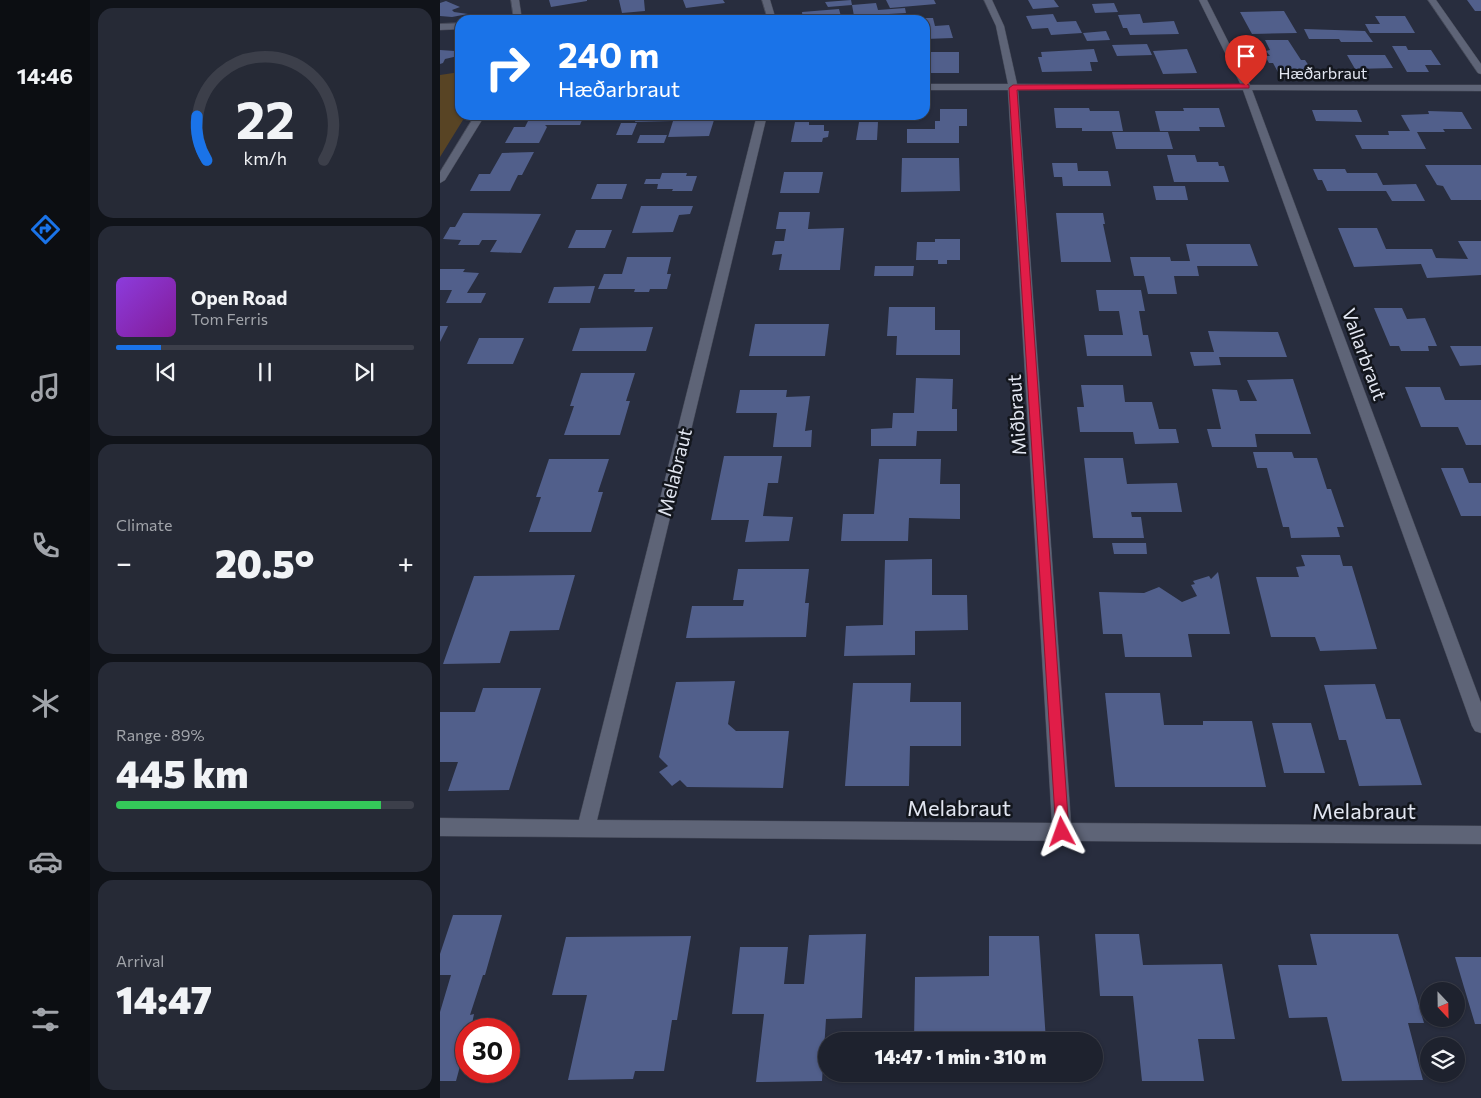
<!DOCTYPE html>
<meta charset="utf-8">
<style>
body{margin:0;font-family:Commissioner,sans-serif;background:#262a36;color:#f1f3f6;height:100vh;display:flex;flex-direction:column;font-size:19px;white-space:nowrap}
*{box-sizing:border-box;margin:0}
p{font-size:16px;color:#a1a4aa}
.icon{flex:none;width:28px;height:28px;fill:none;stroke:currentColor;stroke-width:2;stroke-linecap:round;stroke-linejoin:round}
.map{position:relative;flex:1;overflow:hidden}
.details{display:flex;flex-direction:column;gap:8px;padding:8px;background:#101319;width:350px}
.details>*{flex:none}
.hud{position:absolute;left:15px;top:15px;width:475px;height:105px;border-radius:15px;box-shadow:0 1px 4px #0004,0 0 0 1px #3c3f4a;background:#1a73e8;color:#fff;overflow:hidden}
.needle{width:32px;rotate:158deg}
.buttons{position:absolute;left:980px;top:982px;display:grid;gap:10px}
.buttons a{display:grid;place-items:center;width:45px;height:45px;border-radius:50%;background:#1e222e;box-shadow:0 1px 4px #0004,0 0 0 1px #3c3f4a;font-size:25px}
.speed{position:absolute;left:15px;top:1018px;display:flex;gap:10px;font-size:25px;font-weight:700;text-align:center}
.speed>*{display:grid;place-content:center;width:65px;height:65px;border-radius:50%;background:#1e222e;box-shadow:0 1px 4px #0004,0 0 0 1px #3c3f4a;line-height:1}
.speed .limit{border:8px solid #d22;background:#fff;color:#111}
.pin{position:absolute;display:grid;place-items:center;width:42px;height:42px;color:#fff;margin:-51px -21px;border-radius:50% 50% 50% 0;rotate:-45deg;box-shadow:0 0 5px #0007}
.pin .icon{rotate:45deg}
.me{position:absolute;width:55px;margin:-28px;rotate:356deg;stroke-linejoin:round;filter:drop-shadow(0 0 4px #0008)}
.turn{display:flex;align-items:center;gap:18px;height:105px;padding:0 20px;font-size:22px}
.turn .icon{width:65px;height:65px;stroke-width:2.5}
.turn b{display:block;font-size:35px;line-height:42px}
.big{font-size:38px;font-weight:800;line-height:1.1}
.details .widget{flex:1;display:flex;flex-direction:column;justify-content:center;gap:8px;min-width:0;padding:0 18px;border-radius:15px;background:#262a36}
.details .dial{align-items:center;gap:0}
.dial svg{height:130px;overflow:visible;fill:none;stroke:#3c3f4a;stroke-width:7;stroke-linecap:round;text-anchor:middle}
.dial text{fill:#f1f3f6;stroke:none}
.song{display:flex;align-items:center;gap:15px}
.cover{width:60px;height:60px;border-radius:8px;background:linear-gradient(135deg,hsl(270 70% 55%),hsl(290 70% 35%))}
.played{height:5px;border-radius:2px;background:linear-gradient(90deg,#1a73e8 15%,#3c3f4a 15%)}
.keys{display:flex;justify-content:space-around;direction:ltr}
.heat{display:flex;justify-content:space-between;align-items:center;font-size:28px;direction:ltr}
.charge{height:8px;border-radius:4px;background:linear-gradient(90deg,#34c759 89%,#3c3f4a 0)}
.trip{position:absolute;left:378px;top:1032px;width:285px;height:50px;border-radius:25px;background:#1e222e;box-shadow:0 1px 4px #0004,0 0 0 1px #3c3f4a;font-weight:800;line-height:50px;text-align:center}
main{display:flex;flex:1;min-height:0}
.tabs{display:flex;flex-direction:column;width:90px;justify-content:space-around;align-items:center;background:#0c0e12;color:#a1a4aa}
.tabs .icon{width:35px;height:35px}
.tabs .current{color:#1a73e8}
.tabs b{font-size:22px;color:#f1f3f6}
.map>svg:first-child{display:block}
.green{fill:#584424}
.building{fill:#515f8b}
.lines{fill:none;stroke-linecap:round;stroke-linejoin:round}
.minor-casing{stroke:#474b59;stroke-width:1}
.tertiary-casing{stroke:#474b59;stroke-width:1}
.minor{fill:#5e6477;fill-rule:evenodd}
.tertiary{fill:#5e6477;fill-rule:evenodd}
.route{fill:#e11d48;stroke:#92132f}
.labels{text-anchor:middle;dominant-baseline:central;stroke-width:5;stroke-linejoin:round;paint-order:stroke}
.far-street-label{font-size:16px;fill:#e2e6f1;stroke:#13161d}
.street-label{font-size:19px;fill:#e2e6f1;stroke:#13161d}
.near-street-label{font-size:22px;fill:#e2e6f1;stroke:#13161d}
</style>
<main>
<nav class="tabs">
<b>14:46</b>
<svg class="icon current" aria-label="directions" viewBox="0 0 24 24"><path d="M12 3l9 9-9 9-9-9zM9 14v-3h6M13 9l2 2-2 2"/></svg>
<svg class="icon" aria-label="music" viewBox="0 0 24 24"><path d="M9 18V5l10-2v13"/><circle cx="6" cy="18" r="3"/><circle cx="16" cy="16" r="3"/></svg>
<svg class="icon" aria-label="phone" viewBox="0 0 24 24"><path d="M5 4h4l2 5-3 2q2 4 5 5l2-3 5 2v4C11 20 4 13 5 4z"/></svg>
<svg class="icon" aria-label="climate" viewBox="0 0 24 24"><path d="M12 3v18M4 7l16 10M4 17L20 7"/></svg>
<svg class="icon" aria-label="car" viewBox="0 0 24 24"><path d="M5 17H2v-5l4-1 3-4h7l3 4 3 1v5h-3M9 17h6M6 11h13"/><circle cx="7" cy="17" r="2"/><circle cx="17" cy="17" r="2"/></svg>
<svg class="icon" aria-label="filters" viewBox="0 0 24 24"><path d="M4 7h16M4 17h16"/><circle cx="9" cy="7" r="2"/><circle cx="15" cy="17" r="2"/></svg>
</nav>
<section class="details">
<div class="widget dial"><svg viewBox="0 0 100 80">
<path d="M14 69A42 42 0 1 1 86 69"/>
<path d="M14 69A42 42 0 0 1 8 42" stroke="#1a73e8"/>
<text x="50" y="56" font-size="32" font-weight="700">22</text>
<text x="50" y="72" font-size="11">km/h</text>
</svg></div>
<div class="widget">
<div class="song"><i class="cover"></i><div><b>Open Road</b><p>Tom Ferris</p></div></div>
<div class="played"></div>
<div class="keys"><svg class="icon" aria-label="previous" viewBox="0 0 24 24"><path d="M18 5L8 12l10 7zM5 5v14"/></svg><svg class="icon" aria-label="pause" viewBox="0 0 24 24"><path d="M8 5v14M16 5v14"/></svg><svg class="icon" aria-label="next" viewBox="0 0 24 24"><path d="M6 5l10 7-10 7zM19 5v14"/></svg></div>
</div>
<div class="widget"><p>Climate</p>
<div class="heat"><a>−</a><b class="big">20.5°</b><a>+</a></div>
</div>
<div class="widget"><p>Range · 89%</p><b class="big">445 km</b><div class="charge"></div></div>
<div class="widget"><p>Arrival</p><b class="big">14:47</b></div>
</section>
<div class="map">
<svg width="1041" height="1098" viewBox="0 0 1041 1098">
<rect width="100%" height="100%" fill="#282d3e"/>
<path class="green" d="M20,72V115H26L0,157V75Z"/>
<path class="building" d="M109,0H147V1L111,7Z
M179,0H204L205,11L182,13Z
M243,0H283L285,3L246,8Z
M411,0L412,5L388,7L385,2Z
M446,0H494L496,4L450,8Z
M588,0H614L619,7L593,9Z
M1027,0H1041V11H1035Z
M6,1L20,7L12,10L14,12L28,14L12,17L0,16V3Z
M436,3L438,10L465,8L466,13L414,16L412,5Z
M674,3L678,12L655,13L652,4Z
M399,9L402,20H363L362,12Z
M844,11L857,33L812,34L800,12Z
M613,14L617,22L636,21L642,33L611,35L608,28L592,29L586,16Z
M700,14L703,23L734,21L739,34L690,35L687,28H683L678,15Z
M148,16V20H125V19Z
M935,16H965L975,33H930L925,24H940Z
M476,18H493L495,26L509,25L513,38L485,39V20Z
M864,29L925,31L933,42H901L899,39H869Z
M666,31L670,40L647,41L643,33Z
M825,40H848L861,60H865L873,72L839,74L833,63H829L825,56H830L826,51L830,50Z
M707,44L712,55L677,56L672,45Z
M952,46H966L968,50H991L1001,65H985L989,72H967Z
M654,49L658,62H650L652,71L602,72L598,57H602L601,52Z
M747,49L757,73L723,74L713,51Z
M0,50L15,51L18,56L5,59L3,63L0,64Z
M486,52H519V73H485Z
M907,55H945L953,68L915,69Z
M614,108H649L650,111H679L683,131H642V128H616Z
M743,108H779L785,127H759L760,131H720L715,111H744Z
M500,109H527V126H519V143H467V129H495V121H500Z
M872,110H917L922,122L876,121Z
M988,111L1022,112L1032,129H1003L1005,132H977L986,149H922L915,135H949L948,131H970L961,115L989,114Z
M75,115H144L140,125H105L107,127L99,143H65L74,127H85L89,119H73Z
M197,115H261L260,120H274L269,136L228,137L233,121L195,122Z
M355,122H369V125H384V131H389L388,137L383,138L382,142H351Z
M419,122H438L437,140H416Z
M181,123H197L192,135H176Z
M672,132H728L733,149H676Z
M200,135H227L224,143H197Z
M94,152L82,175H78L70,191H30L39,174H50L62,153Z
M727,155H755L757,162H778L779,166H784L789,182H734Z
M462,158H519L520,191L461,192Z
M612,163H637L638,171H668L671,186H623L622,177H614Z
M985,165H1041V200H1011L1003,186L997,185Z
M873,169H905L907,173H937L943,185L976,184L985,201H952L946,191H887L882,180H878Z
M344,172H383L379,193H340Z
M222,173H247L246,176H257L252,191H232L233,189H217L218,184H204L206,179H220Z
M157,184H187L182,199H151Z
M713,186H745L748,200H716Z
M201,206H253L250,214L239,215L233,232L192,233Z
M339,212H370L368,229L404,228L400,270H339L342,254L332,255L335,241H344L346,229H336Z
M23,213L101,214L81,253L50,252L57,240H42L39,245H18L21,240L3,239L10,227H15Z
M616,213H663L665,224H663L671,262H621Z
M898,228H937L946,249H992L996,258L1028,259L1018,241H1041V275L987,278L981,264L914,267Z
M136,230H172L165,248H128Z
M495,239H520V260H507V264H498V260H476L477,242H495Z
M746,244H810L818,266H757L759,276H734L737,294H708L704,276H694L690,257H730L731,261H750Z
M187,257H231L227,274H231L227,289H210L209,292H194L195,289H158L164,274H182Z
M435,266H474L473,276H434Z
M0,269H25L23,272L39,273L27,293H46L41,303H6L12,290H0Z
M155,286L150,303H108L114,287Z
M656,290H701L705,311H699L703,335H708L712,356H647L644,335H683L679,311H659Z
M449,307H495V330H520V355H456L457,336H447Z
M934,308H962L967,319L985,318L997,346H988L989,351H961L959,346H950Z
M315,324H389L385,356H309Z
M0,326H8L0,342Z
M213,327L206,351H132L140,328Z
M768,331L838,332L847,357H779L781,365L754,366L750,352H774Z
M39,338H84L73,364H27Z
M1010,346H1041V365L1020,366Z
M141,373H195L186,401H190L180,435H124L134,406H130Z
M476,378L513,379L512,409H517V431H477L476,446H431V429L452,428L453,413H474Z
M853,379L871,434H815L817,447H772L767,429H781L772,389L797,390L800,401H817L807,380Z
M641,385H683L685,402H712L719,429H736L739,443L695,444L693,432H640L637,407H644Z
M965,387H1000L1005,400H1041V445H1026L1018,427H981Z
M300,390H347L346,397L370,396L365,431L372,430L371,447H333L337,413H296Z
M813,452H852L854,458H877L887,489H891L904,527H897L900,537L851,538L849,527H843L827,468H817Z
M284,456H342L338,483H328L323,516L353,517L349,541L305,542L309,520H271Z
M644,458H683L687,484L737,483L742,512H691L692,517H701L704,538H653Z
M109,459H169L158,492H163L151,532H89L101,497H96Z
M439,459H501L500,484H520V519L469,518L468,541H401L403,514H434Z
M1001,468H1023L1029,483H1041V516H1021Z
M672,543H706L707,554H674Z
M861,555H900L903,566H912L937,649L880,651L875,637H831L816,577H859L856,567L865,566Z
M492,559V595H527L528,630L475,631V655L404,656L406,626L443,625L445,560Z
M298,569H369L365,603H369L366,637L246,638L252,606H303L304,600H293Z
M778,572L790,634H748L752,657H685L682,634H663L659,592L704,593L719,587L742,602L757,596L751,585L755,584L753,581L769,576L771,579Z
M135,575L119,630L70,631L60,663L3,664L34,576Z
M295,681L288,724L296,731H349L343,788L247,787L240,780L232,786L219,772L228,766L219,757L236,682Z
M413,683H471L470,702H521V746H470L469,786H405Z
M935,684L946,719H960L982,785L919,786L906,740H899L884,685Z
M43,688H101L69,790L8,791L18,762H0V712H35Z
M665,693H720L724,725H763V721H812L826,787H675Z
M832,723H871L885,773H844Z
M13,915H62L45,975H43L30,1015L34,1014L31,1029H26V1044L16,1081H0V1012L11,975H0V954Z
M426,934L422,1018L386,1019L382,1081L316,1082L324,1014H292L300,947H348L344,984H364L369,935Z
M655,934H699L703,965L782,964L795,1039H758L764,1081H702L693,996H660Z
M870,934H958L984,1023H968L983,1080L902,1081L887,1017L849,1018L838,965H877Z
M251,936L237,1020H232L224,1071H195L193,1079L128,1080L147,995H112L126,937Z
M549,936H599L606,1041H474L475,977L549,976Z
M1015,957H1041V1024H1035Z"/>
<g class="lines">
<defs>
<path id="minor" d="M71,0H79L82,20H74Z
M322,0H330L336,20H328Z
M544,0H552L564,26L577,84L801,85L759,0H767L810,85H1041V91L812,90L1041,703V733L1035,731L1032,726L803,90H578L631,823L1041,826V844L0,836V818L139,820L317,115H327L157,820L612,823L568,90H485V84H568L556,26Z
M20,23V29L0,30V24Z
M35,115H45L5,180L0,183V172Z"/>
<path id="tertiary" d="M988,0H996L1041,64V74L1038,73Z"/>
</defs>
<use href="#minor" class="minor-casing"/>
<use href="#tertiary" class="tertiary-casing"/>
<use href="#minor" class="minor"/>
<use href="#tertiary" class="tertiary"/>
</g>
<path class="route" d="M806,84L809,85V88L577,90L629,832L627,836L622,838L618,836L616,832L569,88L573,85Z"/>
<g class="labels">
<g class="far-street-label">
<text x="883" y="72">Hæðarbraut</text>
</g>
<g class="street-label">
<text transform="translate(925 354) rotate(70)">Vallarbraut</text>
<text transform="translate(576 415) rotate(-94)">Miðbraut</text>
<text transform="translate(234 472) rotate(-76)">Melabraut</text>
</g>
<g class="near-street-label">
<text x="519" y="807">Melabraut</text>
<text x="924" y="810">Melabraut</text>
</g>
</g>
</svg>
<div class="buttons">
<a><svg class="needle" viewBox="-14 -14 28 28"><path d="M0-13l5 13h-10z" fill="#e53935"/><path d="M0 13l5-13h-10z" fill="#a1a4aa"/></svg></a>
<a><svg class="icon" aria-label="layers" viewBox="0 0 24 24"><path d="M12 4l9 5-9 5-9-5zM3 14l9 5 9-5"/></svg></a>
</div>
<div class="speed"><div class="limit">30</div></div>
<div class="pin" style="left:806px;top:86px;background:#d93025"><svg class="icon" aria-label="arrive" viewBox="0 0 24 24"><path d="M6 21V4h12l-3 4 3 4H6"/></svg></div>
<svg class="me" style="left:622px;top:832px" viewBox="-20 -20 40 40"><path d="M0-17L14 15 0 8-14 15z" fill="#e11d48" stroke="#fff" stroke-width="4"/></svg>
<div class="trip">14:47 · 1 min · 310 m</div>
<div class="hud">
<div class="turn"><svg class="icon" aria-label="right" viewBox="0 0 24 24"><path d="M7 20v-9h11M14 6l5 5-5 5"/></svg><div><b>240 m</b>Hæðarbraut</div></div>
</div>
</div>
</main>
